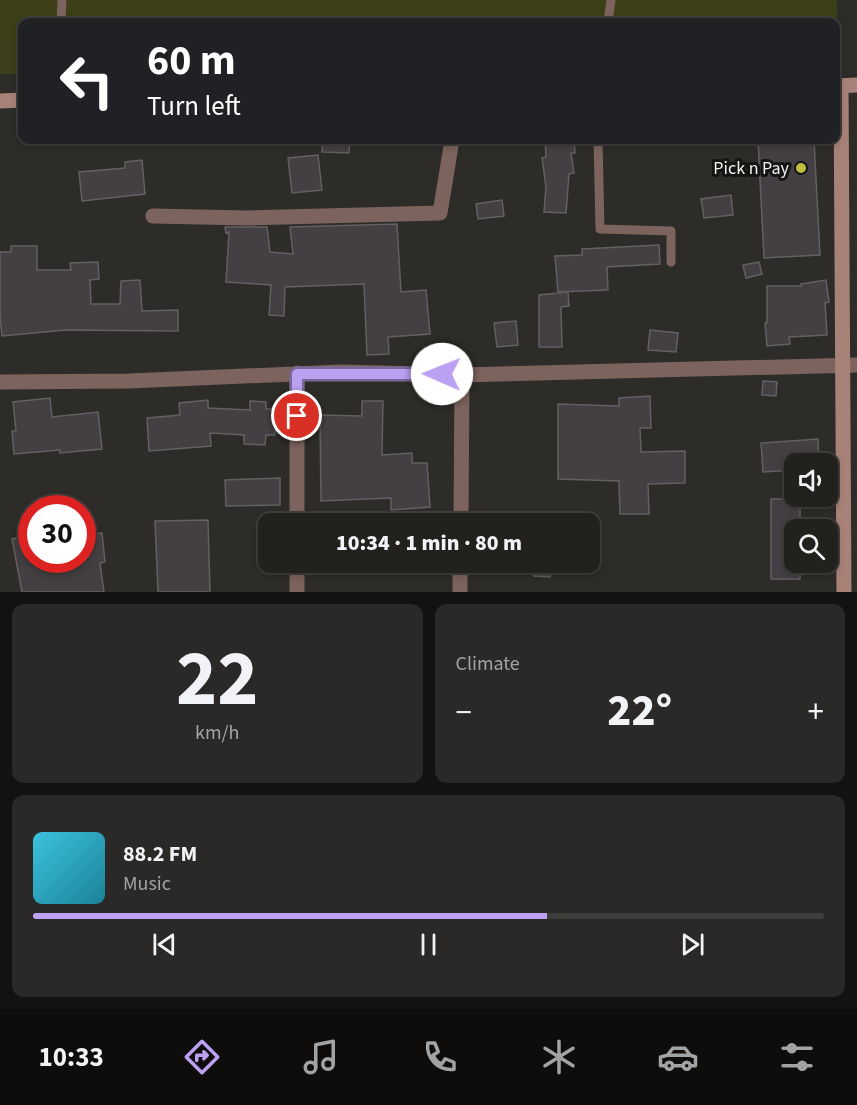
<!DOCTYPE html>
<meta charset="utf-8">
<style>
body{margin:0;font-family:"Source Sans 3",sans-serif;background:#2a2927;color:#f1f3f6;height:100vh;display:flex;flex-direction:column;font-size:22px;white-space:nowrap}
*{box-sizing:border-box;margin:0}
p{font-size:20px;color:#a2a3a4}
.icon{flex:none;width:33px;height:33px;fill:none;stroke:currentColor;stroke-width:2;stroke-linecap:round;stroke-linejoin:round}
.map{position:relative;height:592px;overflow:hidden}
.panel{display:flex;flex-direction:column;gap:12px;padding:12px;background:#131210;flex:1}
.panel>*{flex:none}
.top-card{position:absolute;left:18px;top:18px;width:822px;height:126px;border-radius:12px;box-shadow:0 3px 9px #0003,0 0 0 2px #3f3e3c;background:#202124;color:#fff;overflow:hidden}
.buttons{position:absolute;left:784px;top:453px;display:grid;gap:12px}
.buttons a{display:grid;place-items:center;width:54px;height:54px;border-radius:12px;background:#22211e;box-shadow:0 3px 9px #0003,0 0 0 2px #3f3e3c;font-size:30px}
.speed{position:absolute;left:18px;top:495px;display:flex;gap:12px;font-size:30px;font-weight:700;text-align:center}
.speed>*{display:grid;place-content:center;width:78px;height:78px;border-radius:50%;background:#22211e;box-shadow:0 3px 9px #0003,0 0 0 2px #3f3e3c;line-height:1}
.speed .limit{border:9px solid #d22;background:#fff;color:#111}
.pin{position:absolute;display:grid;place-items:center;width:51px;height:51px;color:#fff;margin:-26px;border:3px solid #fff;border-radius:50%;box-shadow:0 2px 6px #0007}
.me{position:absolute;width:66px;margin:-33px;rotate:271deg;stroke-linejoin:round;filter:drop-shadow(0 0 4px #0008)}
.turn{display:flex;align-items:center;gap:21px;height:126px;padding:0 30px;font-size:27px}
.turn .icon{width:78px;height:78px;stroke-width:2.5}
.turn b{display:block;font-size:42px;line-height:51px}
.big{font-size:45px;font-weight:800;line-height:1.1}
.panel .tile{flex:1;display:flex;flex-direction:column;justify-content:center;gap:9px;min-width:0;padding:0 21px;border-radius:12px;background:#2a2927}
.panel .dial{align-items:center;gap:0}
.dial b{font-size:78px;line-height:1}
.song{display:flex;align-items:center;gap:18px}
.cover{width:72px;height:72px;border-radius:9px;background:linear-gradient(135deg,hsl(190 70% 55%),hsl(190 70% 35%))}
.played{height:6px;border-radius:3px;background:linear-gradient(90deg,#bca0f2 65%,#3f3e3c 65%)}
.keys{display:flex;justify-content:space-around;direction:ltr}
.heat{display:flex;justify-content:space-between;align-items:center;font-size:33px;direction:ltr}
.panel .tiles{flex:1;display:grid;gap:12px;grid-template-columns:1fr 1fr}
.tile:last-child{grid-column:span 2}
.trip{position:absolute;left:258px;top:513px;width:342px;height:60px;border-radius:12px;background:#22211e;box-shadow:0 3px 9px #0003,0 0 0 2px #3f3e3c;font-weight:800;line-height:60px;text-align:center}
.menu{display:flex;height:96px;justify-content:space-around;align-items:center;background:#0e0d0c;color:#a2a3a4}
.menu .icon{width:42px;height:42px}
.menu .active{color:#bca0f2}
.menu b{font-size:27px;color:#f1f3f6}
.map>svg:first-child{display:block}
.green{fill:#3d3f19}
.building{fill:#433f43;stroke:#635f62;stroke-width:1.5}
.lines{fill:none;stroke-linecap:round;stroke-linejoin:round}
.lane{stroke:#7c635d;stroke-width:9}
.street{stroke:#7c635d;stroke-width:15}
.secondary{stroke:#a88279;stroke-width:15}
.route-casing{stroke:#7a689d;stroke-width:15}
.route{stroke:#bca0f2;stroke-width:10}
.poi-dot{fill:#bebf42;stroke:#141412;stroke-width:2}
.labels{text-anchor:middle;dominant-baseline:central;stroke-width:6;stroke-linejoin:round;paint-order:stroke}
.poi-label{font-size:18px;fill:#f1f0ed;stroke:#141412;text-anchor:end}
</style>
<div class="map">
<svg width="857" height="592" viewBox="0 0 857 592">
<rect width="100%" height="100%" fill="#2d2c28"/>
<path class="green" d="M0,0H837V37L836,39V22H22V74H0Z"/>
<path class="building" d="M323,140H350L349,153L322,152Z
M545,140H574L575,153H571L574,173L569,174L566,213L544,212L546,187L542,158L546,157Z
M758,140H814L820,255L764,258Z
M318,155L322,190L292,193L288,158Z
M142,160L145,194L82,201L79,172L125,168V162Z
M731,195L733,215L704,218L701,199Z
M502,200L504,216L478,219L476,204Z
M397,224L401,292L426,290L430,334L388,337L389,354L367,355L364,284L285,287L284,316L269,315L271,285L226,282L229,232L226,233L225,227H267L270,252L293,254L290,227Z
M659,245L660,264L607,267L608,290L558,292L555,256L582,255V249Z
M11,246H37V270H71L70,263L98,262L99,279L90,280L91,304H120L121,281L140,280L142,311L178,310V331L66,330L2,336L0,315V252H11Z
M759,262L762,274L746,278L743,265Z
M826,280L829,302L825,303L827,335L789,337L790,344L767,346L765,323H767V286H801V284Z
M568,292L569,306L561,307L562,347H539V295Z
M516,321L518,345L497,347L494,323Z
M650,330L678,333L676,352L648,350Z
M763,381L777,382L776,396L762,395Z
M650,396L651,428H640L641,452L685,451V483L648,484L649,514H620L619,481L558,479V404L619,406V398Z
M50,398L52,417L98,412L102,449L60,453V450L14,454L12,431H16L13,402Z
M208,400V408L250,410V401L266,402V409H277L275,435H266L265,445L244,444V435L210,433L211,446L149,451L147,418L180,415L179,403Z
M362,401H383L382,455L412,453V463H427L430,507L391,510V498L321,501L320,415L362,416Z
M818,439L819,458L810,459V464H795V470L763,472L761,443Z
M280,478V505L226,506L225,480Z
M771,499H800V530H795V562H800V579H771Z
M208,520L210,592H158L155,521Z
M102,533L105,562L100,563L104,592H22L12,539L32,536V560H82V535Z
M534,562H551L550,577L534,576Z"/>
<g class="lines">
<path class="lane" d="M61,22L62,0
M608,22L611,0
M598,140L600,229L671,231V262"/>
<path class="street" d="M153,216L248,218L440,213L452,140
M297,373V524
M0,382L129,381L341,372L462,375L857,365
M461,524L462,375
M297,562V592
M460,592V562"/>
<path class="secondary" d="M836,86L857,85
M841,86L844,592
M0,101L22,100"/>
</g>
<g class="lines">
<defs>
<path id="route" d="M297,416V374H442"/>
</defs>
<use href="#route" class="route-casing"/>
<use href="#route" class="route"/>
</g>
<circle class="poi-dot" cx="801" cy="168" r="6"/>
<g class="labels">
<g class="poi-label">
<text x="789" y="168">Pick n Pay</text>
</g>
</g>
</svg>
<div class="buttons">
<a><svg class="icon" aria-label="sound" viewBox="0 0 24 24"><path d="M4 9h4l5-4v14l-5-4H4zM17 9q2 3 0 6"/></svg></a>
<a><svg class="icon" aria-label="search" viewBox="0 0 24 24"><circle cx="10" cy="10" r="6"/><path d="M15 15l6 6"/></svg></a>
</div>
<div class="speed"><div class="limit">30</div></div>
<div class="pin" style="left:297px;top:416px;background:#d93025"><svg class="icon" aria-label="arrive" viewBox="0 0 24 24"><path d="M6 21V4h12l-3 4 3 4H6"/></svg></div>
<svg class="me" style="left:442px;top:374px" viewBox="-20 -20 40 40"><circle r="19" fill="#fff"/><path d="M0-13L10 11 0 6-10 11z" fill="#bca0f2"/></svg>
<div class="trip">10:34 · 1 min · 80 m</div>
<div class="top-card">
<div class="turn"><svg class="icon" aria-label="left" viewBox="0 0 24 24"><path d="M17 20v-9H6M10 6l-5 5 5 5"/></svg><div><b>60 m</b>Turn left</div></div>
</div>
</div>
<section class="panel">
<div class="tiles">
<div class="tile dial"><b>22</b><p>km/h</p></div>
<div class="tile"><p>Climate</p>
<div class="heat"><a>−</a><b class="big">22°</b><a>+</a></div>
</div>
<div class="tile">
<div class="song"><i class="cover"></i><div><b>88.2 FM</b><p>Music</p></div></div>
<div class="played"></div>
<div class="keys"><svg class="icon" aria-label="previous" viewBox="0 0 24 24"><path d="M18 5L8 12l10 7zM5 5v14"/></svg><svg class="icon" aria-label="pause" viewBox="0 0 24 24"><path d="M8 5v14M16 5v14"/></svg><svg class="icon" aria-label="next" viewBox="0 0 24 24"><path d="M6 5l10 7-10 7zM19 5v14"/></svg></div>
</div>
</div>
</section>
<nav class="menu">
<b>10:33</b>
<svg class="icon active" aria-label="directions" viewBox="0 0 24 24"><path d="M12 3l9 9-9 9-9-9zM9 14v-3h6M13 9l2 2-2 2"/></svg>
<svg class="icon" aria-label="music" viewBox="0 0 24 24"><path d="M9 18V5l10-2v13"/><circle cx="6" cy="18" r="3"/><circle cx="16" cy="16" r="3"/></svg>
<svg class="icon" aria-label="phone" viewBox="0 0 24 24"><path d="M5 4h4l2 5-3 2q2 4 5 5l2-3 5 2v4C11 20 4 13 5 4z"/></svg>
<svg class="icon" aria-label="climate" viewBox="0 0 24 24"><path d="M12 3v18M4 7l16 10M4 17L20 7"/></svg>
<svg class="icon" aria-label="car" viewBox="0 0 24 24"><path d="M5 17H2v-5l4-1 3-4h7l3 4 3 1v5h-3M9 17h6M6 11h13"/><circle cx="7" cy="17" r="2"/><circle cx="17" cy="17" r="2"/></svg>
<svg class="icon" aria-label="filters" viewBox="0 0 24 24"><path d="M4 7h16M4 17h16"/><circle cx="9" cy="7" r="2"/><circle cx="15" cy="17" r="2"/></svg>
</nav>
